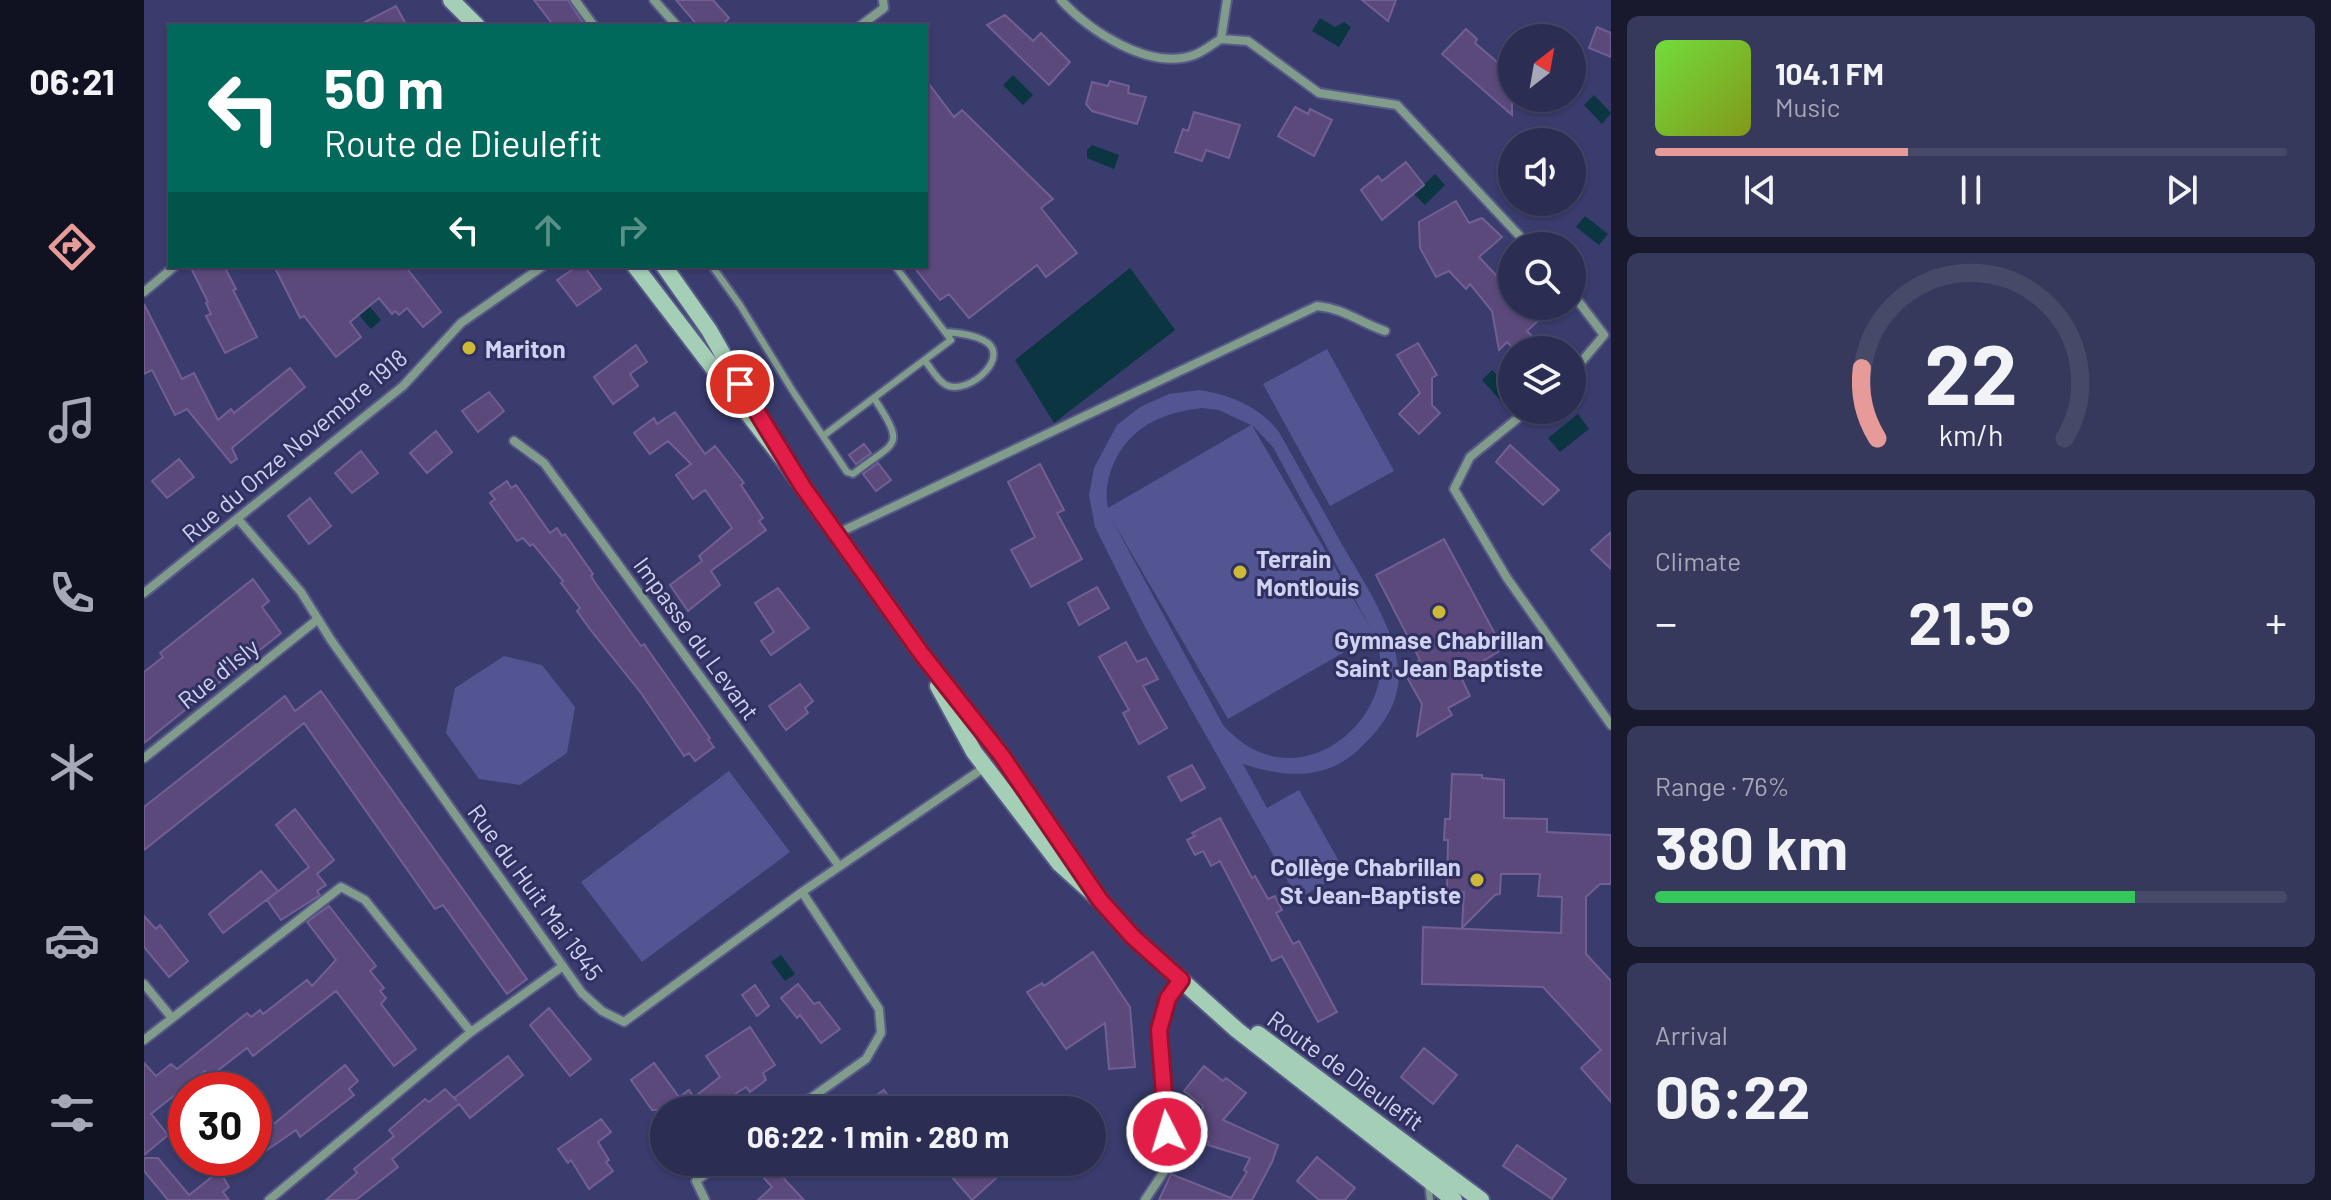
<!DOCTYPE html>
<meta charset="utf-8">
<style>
body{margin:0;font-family:Barlow,sans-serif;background:#37395c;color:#f1f3f6;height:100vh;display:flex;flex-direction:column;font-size:30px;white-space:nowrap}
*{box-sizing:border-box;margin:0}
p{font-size:26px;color:#a6a8b8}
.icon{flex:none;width:44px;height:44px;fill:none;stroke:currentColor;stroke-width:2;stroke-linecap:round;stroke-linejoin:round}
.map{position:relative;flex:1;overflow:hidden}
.drawer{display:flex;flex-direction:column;gap:16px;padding:16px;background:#18192d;width:720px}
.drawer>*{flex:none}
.guide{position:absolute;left:24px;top:24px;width:760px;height:244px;border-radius:0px;box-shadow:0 2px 6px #0004,0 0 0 2px #474969;background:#00695c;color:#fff;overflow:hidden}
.needle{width:52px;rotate:31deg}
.buttons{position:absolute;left:1354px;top:24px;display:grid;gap:16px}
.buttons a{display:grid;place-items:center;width:88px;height:88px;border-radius:50%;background:#2b2d52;box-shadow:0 2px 6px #0004,0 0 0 2px #474969;font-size:40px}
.speed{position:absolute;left:24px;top:1072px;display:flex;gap:16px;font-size:40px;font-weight:700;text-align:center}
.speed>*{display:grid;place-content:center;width:104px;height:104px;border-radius:50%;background:#2b2d52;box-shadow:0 2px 6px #0004,0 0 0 2px #474969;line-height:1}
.speed .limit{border:12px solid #d22;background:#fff;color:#111}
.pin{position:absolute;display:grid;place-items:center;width:68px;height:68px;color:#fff;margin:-34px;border:4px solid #fff;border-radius:50%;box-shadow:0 2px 8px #0007}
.me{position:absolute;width:88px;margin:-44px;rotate:355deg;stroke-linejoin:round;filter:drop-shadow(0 0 6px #0008)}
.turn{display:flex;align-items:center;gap:28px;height:168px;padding:0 24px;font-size:36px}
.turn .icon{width:104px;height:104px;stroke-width:2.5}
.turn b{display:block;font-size:56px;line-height:68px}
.lanes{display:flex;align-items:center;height:76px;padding:0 24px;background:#0003;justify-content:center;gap:40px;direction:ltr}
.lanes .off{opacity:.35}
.big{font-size:60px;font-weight:700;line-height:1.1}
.drawer .tile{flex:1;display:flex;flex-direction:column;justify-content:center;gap:12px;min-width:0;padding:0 28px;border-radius:12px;background:#37395c}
.drawer .dial{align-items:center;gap:0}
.dial svg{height:208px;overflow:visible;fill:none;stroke:#474969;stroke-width:7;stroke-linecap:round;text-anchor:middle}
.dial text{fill:#f1f3f6;stroke:none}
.song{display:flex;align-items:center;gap:24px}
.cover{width:96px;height:96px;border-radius:12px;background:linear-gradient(135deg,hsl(100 70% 55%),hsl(70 70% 35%))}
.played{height:8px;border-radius:4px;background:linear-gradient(90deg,#e69b98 40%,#474969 40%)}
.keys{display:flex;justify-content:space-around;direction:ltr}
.heat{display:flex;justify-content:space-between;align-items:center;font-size:44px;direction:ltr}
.charge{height:12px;border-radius:6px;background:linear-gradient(90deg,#34c759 76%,#474969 0)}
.trip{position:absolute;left:506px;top:1096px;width:456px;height:80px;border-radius:40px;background:#2b2d52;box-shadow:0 2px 6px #0004,0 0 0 2px #474969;font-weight:700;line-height:80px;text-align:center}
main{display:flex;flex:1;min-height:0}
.menu{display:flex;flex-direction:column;width:144px;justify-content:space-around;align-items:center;background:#111221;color:#a6a8b8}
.menu .icon{width:56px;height:56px}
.menu .on{color:#e69b98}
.menu b{font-size:36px;color:#f1f3f6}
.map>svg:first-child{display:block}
.green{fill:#525592;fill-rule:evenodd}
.water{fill:#0b3541}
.building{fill:#5b497c;stroke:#715f93;stroke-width:2}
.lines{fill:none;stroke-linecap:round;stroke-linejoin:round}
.service-casing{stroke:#575a87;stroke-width:10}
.minor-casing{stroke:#575a87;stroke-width:12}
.secondary-casing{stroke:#575a87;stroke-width:20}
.service{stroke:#829c8c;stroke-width:6}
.minor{stroke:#829c8c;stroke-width:8}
.secondary{stroke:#a4ceb6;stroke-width:16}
.route-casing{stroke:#92132f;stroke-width:20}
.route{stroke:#e11d48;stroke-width:14}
.poi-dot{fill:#ceb837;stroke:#303161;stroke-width:3}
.labels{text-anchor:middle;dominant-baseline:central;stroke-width:6;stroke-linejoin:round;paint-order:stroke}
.poi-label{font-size:24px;font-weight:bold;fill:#cfd3f1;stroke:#303161;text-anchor:start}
.street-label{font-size:24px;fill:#cfd3f1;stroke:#303161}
</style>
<main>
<nav class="menu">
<b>06:21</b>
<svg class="icon on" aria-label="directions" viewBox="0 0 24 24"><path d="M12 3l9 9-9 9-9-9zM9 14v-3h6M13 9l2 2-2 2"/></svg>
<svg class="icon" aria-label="music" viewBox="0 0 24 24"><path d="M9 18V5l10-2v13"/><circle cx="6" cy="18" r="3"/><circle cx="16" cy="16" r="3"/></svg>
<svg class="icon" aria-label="phone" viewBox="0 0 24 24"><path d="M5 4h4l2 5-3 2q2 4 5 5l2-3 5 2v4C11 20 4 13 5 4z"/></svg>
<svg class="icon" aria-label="climate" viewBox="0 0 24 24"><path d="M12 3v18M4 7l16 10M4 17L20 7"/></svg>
<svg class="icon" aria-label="car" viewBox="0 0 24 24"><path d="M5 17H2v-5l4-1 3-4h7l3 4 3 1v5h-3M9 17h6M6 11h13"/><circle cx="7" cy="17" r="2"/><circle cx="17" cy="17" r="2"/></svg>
<svg class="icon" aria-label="filters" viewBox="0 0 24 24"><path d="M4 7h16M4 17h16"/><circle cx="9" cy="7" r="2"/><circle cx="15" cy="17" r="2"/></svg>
</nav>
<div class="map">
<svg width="1467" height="1200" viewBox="0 0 1467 1200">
<rect width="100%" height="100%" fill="#393c6d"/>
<path class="green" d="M1183,349L1250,471L1186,506L1119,384Z
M1056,390C1087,395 1116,407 1135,432C1155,468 1175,503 1195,539C1217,579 1260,638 1254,685C1251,711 1232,734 1213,751C1180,781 1138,777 1099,764L1123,808L1155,790L1201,872L1154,899L1002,629L951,527L945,495L950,468L973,425L996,407L1025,394ZM1058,408L1075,410L1107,425L964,508C961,493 963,479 969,465C986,426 1018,413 1058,408ZM1109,426L1129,447L1227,629L1109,427ZM967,518L1084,719L1230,635C1257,694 1196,768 1132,757C1110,753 1094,741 1079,725Z
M360,656L398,665L431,707L423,753L376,785L335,779L302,733L311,688Z
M585,771L646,852L498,962L437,882Z"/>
<path class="water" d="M1176,18L1191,27L1200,22L1207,27L1195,47L1168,31Z
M869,75L889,95L879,105L859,85Z
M1450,95L1467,113L1458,124L1440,105Z
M948,145L975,155L970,169L943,158V150Z
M1291,174L1301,185L1281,205L1270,194Z
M1441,216L1464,234L1455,245L1432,227Z
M986,268L1031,330L910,423L871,360Z
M221,301L237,320L227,329L210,309Z
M1348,370L1368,391L1357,401L1338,380Z
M1434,414L1445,429L1416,452L1404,438Z
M637,955L651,974L641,981L627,962Z"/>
<path class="building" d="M390,0H424L441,26H410Z
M532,0H569L585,18L577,26H554Z
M1218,0H1252L1244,21Z
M252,6L263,26H213Z
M861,15L889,41L897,33L926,62L905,85L843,25Z
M1453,27L1467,33V57L1445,48Z
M1322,29L1333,39L1331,43L1359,67L1354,73L1368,86V115L1298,54Z
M782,80L810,117L818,110L909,199L897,208L933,253L902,277L893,265L825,318L805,294L796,300L769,266H782Z
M966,81L985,86L984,93L1002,97L993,124L948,111L942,104L948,82L964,86Z
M1151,107L1164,114L1166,109L1188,120L1170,156L1134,136Z
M1050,112L1096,125L1085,158L1062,150L1058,161L1031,152L1039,129L1044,131Z
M1262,162L1280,185L1238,220L1217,190L1234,176L1238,181Z
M1312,201L1325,223L1338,218L1358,237L1335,257L1364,288L1362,292L1368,299V306H1410L1383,331L1402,350H1371L1363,342L1355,350L1348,311L1326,284L1322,289L1305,271L1292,277L1276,248L1275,222Z
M46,266H80L92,289L89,290L113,337L81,353L62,316L67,314L62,303L64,302Z
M130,266H261L297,312L279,327L263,308L255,315L251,311L248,314L235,298L206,322L217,337L192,357L160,316L156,318Z
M434,266H440L457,289L433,306L413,280Z
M0,304L38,379L50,373L74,420L87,409L90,413L146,368L161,387L88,448L93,459L87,463L43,409L31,415L8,370L0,374Z
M1274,343L1293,375L1288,378V405L1296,413L1275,434L1255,414L1276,393L1253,355Z
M492,345L503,362L486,374L494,386L469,404L450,377Z
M345,392L360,411L334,432L318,411Z
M531,412L561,454L571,446L600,483L597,485L619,518L615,521L622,530L567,571L576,585L544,611L526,585L558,561L555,556L588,528L561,490L549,499L532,475L547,464L524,441L506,454L490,433L510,418L513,424Z
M292,431L308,452L283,473L266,453Z
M720,444L727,453L712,464L705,455Z
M1366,445L1415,490L1399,505L1352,462Z
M217,451L234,473L208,493L191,473Z
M35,459L50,477L23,498L8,481Z
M734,463L747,480L732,491L719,474Z
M896,464L920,510L913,513L938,559L887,587L867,550L891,537L864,482Z
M363,481L367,488L372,485L406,533L413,528L418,536L421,534L449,574L447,576L452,584L497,646L500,644L566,738L564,739L570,747L551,761L545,753L540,756L497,693L445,628L433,611L436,608L417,583L419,581L389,544L386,546L379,538L373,541L346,503L351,499L346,493Z
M166,498L187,526L165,544L144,516Z
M1467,532V569L1447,550Z
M1300,539L1359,649L1316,675L1326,696L1304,708L1308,715L1273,736L1278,704L1259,670L1276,660L1232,575Z
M109,579L125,601L118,607L137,633L0,743V672L19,657L16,653Z
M953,587L965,608L935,625L924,603Z
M634,588L665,628L627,655L617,641L630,632L611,603Z
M982,642L993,662L1002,658L1014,679L999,686L1023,728L995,744L979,713L985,710L955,657Z
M656,684L669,701L661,708L664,713L642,730L625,706Z
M177,691L383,979L363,994L299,905L291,909L160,723L0,850V807L141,696L151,711Z
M1048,765L1061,788L1037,801L1024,777Z
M1308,774L1338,775V778L1360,780V818L1403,819V832L1467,835V884H1456L1442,897V954L1467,981V1102L1437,1068L1457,1050L1399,987L1278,984L1279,927L1417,933L1418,897L1394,896L1396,874H1357L1356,894L1351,895L1318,928L1320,892L1303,890L1304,840H1300L1301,819H1306Z
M151,809L190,860L173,874L182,885L173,891L176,895L137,920L123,900L165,867L132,825Z
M1076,818L1108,878L1111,876L1124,899L1131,896L1138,910L1132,913L1149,944L1155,941L1193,1012L1174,1022L1138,956L1128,961L1076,861L1067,866L1059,851L1051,855L1043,840L1051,836L1048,833Z
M117,871L134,891L79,933L65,914Z
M185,906L232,966L226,971L240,988L236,991L242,998L237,1004L272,1049L250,1066L192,991L109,1056L103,1048L65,1077L61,1071L7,1114L24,1135L0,1155V1063L12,1076L27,1064L33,1069L103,1013L107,1017L116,1010L119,1014L163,980L168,986L192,960L163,922Z
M0,916L12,929L16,925L44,961L25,977L0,947Z
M949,952L986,1007L991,1067L965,1069L961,1023L922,1049L883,992L898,983L900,986Z
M654,984L670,1004L675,1002L696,1029L677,1043L656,1015L653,1018L637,998Z
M611,985L625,1006L613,1016L598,995Z
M405,1008L447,1059L426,1076L386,1025Z
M606,1027L631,1065L619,1073L622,1080L606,1092L602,1087L566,1110H508L487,1080L510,1063L535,1097L545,1090L550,1097L576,1077L562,1056Z
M1280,1048L1313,1075L1289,1104L1257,1077Z
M364,1056L379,1075L326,1118L315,1104L248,1159L254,1167L212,1200H182L213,1173L210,1169L250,1136L245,1130L281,1099L285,1102L301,1089L313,1101L310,1098Z
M201,1065L214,1081L205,1089L210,1095L156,1137L152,1130L103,1164L100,1160L79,1177L85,1187L79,1192L85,1200H24L0,1171V1158H14L45,1195L74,1172L64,1158H110V1108L126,1127Z
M1060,1066L1079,1081L1082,1078L1102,1093L1079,1120L1134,1145L1128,1162L1108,1200H1015L1027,1174L1087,1198L1103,1172L1100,1170L1106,1158L1064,1145L1065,1142L1049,1137L1059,1106L1040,1091Z
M740,1090L754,1110H711Z
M457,1119L467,1132L454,1142L465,1160L462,1162L469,1171L445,1189L427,1160L424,1163L414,1149Z
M1373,1145L1422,1179L1408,1199L1359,1166Z
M1173,1157L1211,1188L1201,1200H1175L1153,1181Z
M820,1162H850L859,1172L828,1200L806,1175Z
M628,1163L643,1182L660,1200H614L628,1187L617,1175Z"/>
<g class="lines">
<defs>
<path id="service" d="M568,266L596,305L650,393L703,472L709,474C752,440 763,449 730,398
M781,361C787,368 793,380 802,385C825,396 870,355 839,340C827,334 813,333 801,332
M679,436L807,340L751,266
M1284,1183L1286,1200"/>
<path id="minor" d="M431,0L450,26
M510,0L533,26
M917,0C945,31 1006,71 1050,55C1059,52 1068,44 1077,39L1083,0
M716,26L740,8L739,0
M1077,39L1104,41L1175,93L1253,105L1385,246
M0,292L31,266
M1428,293L1460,335L1428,373
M1384,410L1326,457L1310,489L1363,578L1467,725
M370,441L400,463L695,866
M94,519L157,592L187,640L438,993L458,1011L480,1022L658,892L844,765
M692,534L1173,306C1202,309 1214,322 1241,331
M0,593L259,386L317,323L399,266
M0,758L174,619
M0,984L28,1018
M327,1032L419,966
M0,1040L197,887L221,900L327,1032L125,1200
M650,1110L722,1059L737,1033L735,1009L658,892
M561,1200L552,1181L578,1162
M1001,1200L1021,1170L1025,1157L1015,1030L1024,998L1037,980"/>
<path id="secondary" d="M307,0L333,26
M491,266L642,463L777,653L858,756L956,900
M520,266L565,330L609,407
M794,686L830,752L915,863L956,900L989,937L1093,1030L1310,1200
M1114,1034L1337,1200"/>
</defs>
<use href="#service" class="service-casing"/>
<use href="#minor" class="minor-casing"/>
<use href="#secondary" class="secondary-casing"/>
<use href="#service" class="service"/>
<use href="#minor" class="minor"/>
<use href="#secondary" class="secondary"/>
</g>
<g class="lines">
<defs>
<path id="route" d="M596,384L659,487L777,653L858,756L956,900L989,937L1037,980L1024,998L1015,1030L1023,1132"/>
</defs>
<use href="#route" class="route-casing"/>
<use href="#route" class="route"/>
</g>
<g class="poi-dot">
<circle cx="325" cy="348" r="8"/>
<circle cx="1096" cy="572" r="8"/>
<circle cx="1295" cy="612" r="8"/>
<circle cx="1333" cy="880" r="8"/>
</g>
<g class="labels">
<g class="poi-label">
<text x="341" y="348">Mariton</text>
<text x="1112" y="558">Terrain<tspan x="1112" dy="28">Montlouis</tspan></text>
<text x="1295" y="639" text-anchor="middle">Gymnase Chabrillan<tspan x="1295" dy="28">Saint Jean Baptiste</tspan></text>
<text x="1317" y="866" text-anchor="end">Collège Chabrillan<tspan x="1317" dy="28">St Jean-Baptiste</tspan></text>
</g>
<g class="street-label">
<text transform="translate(150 445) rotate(-40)">Rue du Onze Novembre 1918</text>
<text transform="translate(553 638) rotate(54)">Impasse du Levant</text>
<text transform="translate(74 673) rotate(-39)">Rue d'Isly</text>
<text transform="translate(392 892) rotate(54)">Rue du Huit Mai 1945</text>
<text transform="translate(1202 1070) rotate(36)">Route de Dieulefit</text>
</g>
</g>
</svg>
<div class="buttons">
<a><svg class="needle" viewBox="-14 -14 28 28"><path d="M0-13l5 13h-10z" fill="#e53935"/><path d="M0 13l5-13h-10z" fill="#a6a8b8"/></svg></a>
<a><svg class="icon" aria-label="sound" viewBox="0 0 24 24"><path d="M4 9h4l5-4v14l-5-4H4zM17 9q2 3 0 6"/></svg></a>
<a><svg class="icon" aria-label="search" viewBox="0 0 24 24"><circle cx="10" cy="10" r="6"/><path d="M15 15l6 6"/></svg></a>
<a><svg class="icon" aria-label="layers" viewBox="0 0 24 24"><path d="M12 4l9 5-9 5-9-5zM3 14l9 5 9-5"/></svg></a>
</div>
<div class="speed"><div class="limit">30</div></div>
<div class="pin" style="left:596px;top:384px;background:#d93025"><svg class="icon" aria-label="arrive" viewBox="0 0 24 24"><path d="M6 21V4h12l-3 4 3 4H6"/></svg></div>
<svg class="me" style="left:1023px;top:1132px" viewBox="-20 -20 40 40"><circle r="17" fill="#e11d48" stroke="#fff" stroke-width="3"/><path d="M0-11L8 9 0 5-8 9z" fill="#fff"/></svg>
<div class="trip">06:22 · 1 min · 280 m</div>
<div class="guide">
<div class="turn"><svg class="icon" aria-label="left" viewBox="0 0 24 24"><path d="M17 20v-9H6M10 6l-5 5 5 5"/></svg><div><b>50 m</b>Route de Dieulefit</div></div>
<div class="lanes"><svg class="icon" aria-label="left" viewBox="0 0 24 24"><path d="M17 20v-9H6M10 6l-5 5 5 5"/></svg><svg class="icon off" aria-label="ahead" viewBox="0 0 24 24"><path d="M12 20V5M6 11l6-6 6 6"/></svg><svg class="icon off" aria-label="right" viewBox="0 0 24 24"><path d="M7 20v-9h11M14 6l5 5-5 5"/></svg></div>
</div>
</div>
<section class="drawer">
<div class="tile">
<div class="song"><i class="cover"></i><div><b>104.1 FM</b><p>Music</p></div></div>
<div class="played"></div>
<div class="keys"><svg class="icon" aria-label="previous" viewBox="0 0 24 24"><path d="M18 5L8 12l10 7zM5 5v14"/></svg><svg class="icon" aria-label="pause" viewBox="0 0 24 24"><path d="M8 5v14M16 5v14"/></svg><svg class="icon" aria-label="next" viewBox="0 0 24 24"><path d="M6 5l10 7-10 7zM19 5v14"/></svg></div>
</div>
<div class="tile dial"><svg viewBox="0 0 100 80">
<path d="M14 69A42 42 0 1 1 86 69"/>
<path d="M14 69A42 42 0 0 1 8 42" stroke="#e69b98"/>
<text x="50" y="56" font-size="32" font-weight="700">22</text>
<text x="50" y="72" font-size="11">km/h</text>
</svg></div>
<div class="tile"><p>Climate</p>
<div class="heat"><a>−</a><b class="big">21.5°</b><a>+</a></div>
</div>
<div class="tile"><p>Range · 76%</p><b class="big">380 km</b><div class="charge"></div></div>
<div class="tile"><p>Arrival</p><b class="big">06:22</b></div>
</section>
</main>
